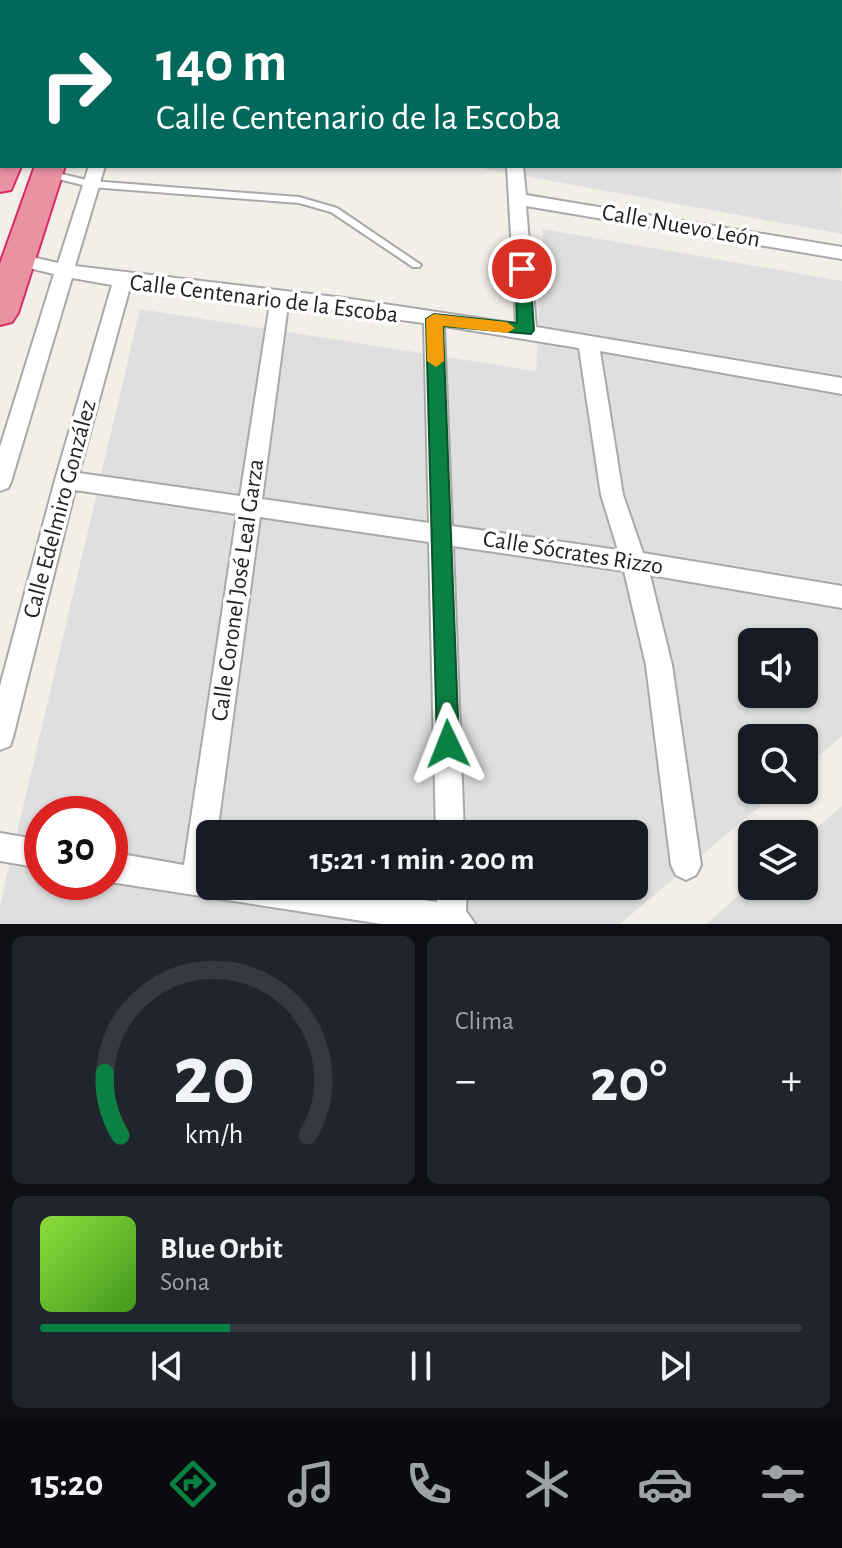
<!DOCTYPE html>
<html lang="es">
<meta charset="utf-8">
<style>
body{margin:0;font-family:"Alegreya Sans",sans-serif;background:#20242c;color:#f1f3f6;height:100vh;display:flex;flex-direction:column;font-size:30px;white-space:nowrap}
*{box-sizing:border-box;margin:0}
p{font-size:26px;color:#9ea1a6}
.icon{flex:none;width:44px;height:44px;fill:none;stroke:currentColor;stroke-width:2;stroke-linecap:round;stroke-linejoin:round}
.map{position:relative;height:924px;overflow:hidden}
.drawer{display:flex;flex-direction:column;gap:12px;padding:12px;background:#0d0f14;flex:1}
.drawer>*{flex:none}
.top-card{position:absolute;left:0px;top:0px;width:842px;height:168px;box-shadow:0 2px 6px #0004;background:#00695c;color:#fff;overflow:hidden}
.fabs{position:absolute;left:738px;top:628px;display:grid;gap:16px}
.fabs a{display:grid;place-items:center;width:80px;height:80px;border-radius:12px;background:#171b24;box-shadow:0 2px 6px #0004;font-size:40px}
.speed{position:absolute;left:24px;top:796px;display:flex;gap:16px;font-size:40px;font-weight:700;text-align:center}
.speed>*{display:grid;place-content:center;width:104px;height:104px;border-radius:50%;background:#171b24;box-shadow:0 2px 6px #0004;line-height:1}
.speed .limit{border:12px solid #d22;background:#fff;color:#111}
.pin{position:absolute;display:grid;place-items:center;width:68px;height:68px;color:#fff;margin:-34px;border:4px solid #fff;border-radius:50%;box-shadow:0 2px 8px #0007}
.me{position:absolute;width:88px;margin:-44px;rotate:358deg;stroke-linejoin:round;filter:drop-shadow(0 0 6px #0008)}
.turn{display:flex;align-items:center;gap:28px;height:168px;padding:0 24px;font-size:36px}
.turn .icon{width:104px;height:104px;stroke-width:2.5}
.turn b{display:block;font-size:56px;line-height:68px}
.big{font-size:60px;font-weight:600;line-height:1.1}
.drawer .tile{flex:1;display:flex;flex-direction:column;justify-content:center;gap:12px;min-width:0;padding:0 28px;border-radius:12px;background:#20242c}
.drawer .dial{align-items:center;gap:0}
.dial svg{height:208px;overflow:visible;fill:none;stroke:#363941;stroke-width:7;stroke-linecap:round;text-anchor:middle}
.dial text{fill:#f1f3f6;stroke:none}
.song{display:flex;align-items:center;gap:24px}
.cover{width:96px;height:96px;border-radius:12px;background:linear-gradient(135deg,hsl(90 70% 55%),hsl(100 70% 35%))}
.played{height:8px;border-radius:4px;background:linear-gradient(90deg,#0b8043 25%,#363941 25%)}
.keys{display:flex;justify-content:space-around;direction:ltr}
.heat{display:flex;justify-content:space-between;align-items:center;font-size:44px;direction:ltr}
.drawer .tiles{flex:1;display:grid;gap:12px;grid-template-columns:1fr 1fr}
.tile:last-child{grid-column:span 2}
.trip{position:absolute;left:196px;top:820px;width:452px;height:80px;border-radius:12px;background:#171b24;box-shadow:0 2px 6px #0004;font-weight:600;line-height:80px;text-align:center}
.menu{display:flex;height:128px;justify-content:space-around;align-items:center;background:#090b0e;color:#9ea1a6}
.menu .icon{width:56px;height:56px}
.menu .on{color:#0b8043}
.menu b{font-size:36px;color:#f1f3f6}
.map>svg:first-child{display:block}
.residential{fill:#e0dfdf;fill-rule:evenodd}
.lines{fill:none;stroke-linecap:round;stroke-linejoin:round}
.lane-casing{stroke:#a9a9a9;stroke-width:4}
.street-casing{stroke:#a9a9a9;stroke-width:4}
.highway-casing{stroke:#dc2a67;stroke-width:4}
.lane{fill:#fff;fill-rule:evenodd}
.street{fill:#fff;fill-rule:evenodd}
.highway{fill:#e892a2;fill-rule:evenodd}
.route{fill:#0b8043;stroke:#07532c;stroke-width:2}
.slow{fill:#f59e0b}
.labels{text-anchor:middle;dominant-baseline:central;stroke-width:7;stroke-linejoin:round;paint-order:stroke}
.street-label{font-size:24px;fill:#222;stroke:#fff}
</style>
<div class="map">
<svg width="842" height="924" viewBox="0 0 842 924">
<rect width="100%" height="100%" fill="#f2efe9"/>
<path class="residential" d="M162,0H772L774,2H162Z
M840,95L842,234L470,166H840Z
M543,229L842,281V736L804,768V738H752V790H779L620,924H0V905L140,309L536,371ZM752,642H804V694H752ZM42,814H110V882H42ZM210,834H634V886H210Z
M842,806V924H706L752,884L804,886V839Z"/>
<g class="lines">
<defs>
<path id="lane" d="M49,171L91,181L299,197L337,208L421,265L419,267H413L331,212L299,203L91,187L46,176V172Z"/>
<path id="street" d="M137,0H151V2H137Z
M432,0H448L449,2H434Z
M791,0H806L807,2H793Z
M840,45H842V55H840Z
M840,75H842V85H840Z
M89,166H105L75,266L344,298L516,324L507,166H523L526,195L842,247V259L526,206L536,327L842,378V394L600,351L623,495L643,553L842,586V608L650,575L672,665L701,865L696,875L686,880L676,875L671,865L646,665L624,571L453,546L464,834H436L429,542L260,517L217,834H210V886H325L437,902V886H467L466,911L475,924H382L110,882V852L184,865L237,514L75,490L13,737L10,746L0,750V686L55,480L112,285L72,278L11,482L8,488L0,491V447L54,274L12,264L10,260L19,254L58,263ZM130,287L270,303L240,496L79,473ZM288,305L424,323L429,523L262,499ZM444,326L579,348L601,495L618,550L452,526Z
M0,833L42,840V868L0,861Z"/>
<path id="highway" d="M59,0H85V2H59Z
M93,0H119L92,2Z
M0,158L2,166H21L11,190L0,192Z
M35,166H65L18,313L12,322L0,325V264Z"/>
</defs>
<use href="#lane" class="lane-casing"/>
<use href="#street" class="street-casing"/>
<use href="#highway" class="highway-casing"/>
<use href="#lane" class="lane"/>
<use href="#street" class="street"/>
<use href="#highway" class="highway"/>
</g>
<path class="route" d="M522,264L530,269L534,330L531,334L443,326L459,744L456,751L448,755L440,751L437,744L426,319L434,314L517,323L515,269Z"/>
<path class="slow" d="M434,314L507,322L515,328L507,333L443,326L444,361L436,367L427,361L426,319Z"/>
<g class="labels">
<g class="street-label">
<text transform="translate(681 226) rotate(10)">Calle Nuevo León</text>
<text transform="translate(264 299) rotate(7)">Calle Centenario de la Escoba</text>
<text transform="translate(60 509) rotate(-75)">Calle Edelmiro González</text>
<text transform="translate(573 553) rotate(9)">Calle Sócrates Rizzo</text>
<text transform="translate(238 590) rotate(-82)">Calle Coronel José Leal Garza</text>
</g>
</g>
</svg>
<div class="fabs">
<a><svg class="icon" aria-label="sound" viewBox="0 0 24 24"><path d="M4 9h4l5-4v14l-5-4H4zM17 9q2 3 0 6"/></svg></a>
<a><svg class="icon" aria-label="search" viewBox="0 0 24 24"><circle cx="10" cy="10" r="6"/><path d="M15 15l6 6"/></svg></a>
<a><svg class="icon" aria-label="layers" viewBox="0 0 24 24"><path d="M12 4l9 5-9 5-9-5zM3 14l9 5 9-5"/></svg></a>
</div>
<div class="speed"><div class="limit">30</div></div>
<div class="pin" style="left:522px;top:269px;background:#d93025"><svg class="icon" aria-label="arrive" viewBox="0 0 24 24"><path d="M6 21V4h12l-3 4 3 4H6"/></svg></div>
<svg class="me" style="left:448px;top:744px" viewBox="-20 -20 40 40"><path d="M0-17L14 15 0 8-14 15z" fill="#0b8043" stroke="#fff" stroke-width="4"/></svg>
<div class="trip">15:21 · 1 min · 200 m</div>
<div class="top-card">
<div class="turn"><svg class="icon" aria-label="right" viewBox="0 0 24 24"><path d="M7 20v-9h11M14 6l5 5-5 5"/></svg><div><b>140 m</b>Calle Centenario de la Escoba</div></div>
</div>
</div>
<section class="drawer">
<div class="tiles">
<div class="tile dial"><svg viewBox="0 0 100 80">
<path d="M14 69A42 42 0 1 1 86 69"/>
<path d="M14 69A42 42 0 0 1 8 45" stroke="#0b8043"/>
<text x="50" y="56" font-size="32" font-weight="700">20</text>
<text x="50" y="72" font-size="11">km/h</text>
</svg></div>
<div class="tile"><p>Clima</p>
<div class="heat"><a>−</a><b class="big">20°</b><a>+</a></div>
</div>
<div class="tile">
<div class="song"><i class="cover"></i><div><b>Blue Orbit</b><p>Sona</p></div></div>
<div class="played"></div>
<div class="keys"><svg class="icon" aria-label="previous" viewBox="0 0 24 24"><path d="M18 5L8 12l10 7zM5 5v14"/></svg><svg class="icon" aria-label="pause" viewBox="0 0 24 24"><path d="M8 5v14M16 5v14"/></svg><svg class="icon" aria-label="next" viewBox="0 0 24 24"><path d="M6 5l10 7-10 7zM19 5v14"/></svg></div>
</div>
</div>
</section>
<nav class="menu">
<b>15:20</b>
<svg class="icon on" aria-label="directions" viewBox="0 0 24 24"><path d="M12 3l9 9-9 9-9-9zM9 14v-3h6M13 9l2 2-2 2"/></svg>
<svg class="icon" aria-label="music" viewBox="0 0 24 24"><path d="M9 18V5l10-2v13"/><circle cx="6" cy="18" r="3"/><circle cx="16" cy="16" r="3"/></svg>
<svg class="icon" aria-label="phone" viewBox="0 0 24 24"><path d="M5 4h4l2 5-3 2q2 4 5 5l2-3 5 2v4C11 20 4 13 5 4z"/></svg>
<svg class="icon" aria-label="climate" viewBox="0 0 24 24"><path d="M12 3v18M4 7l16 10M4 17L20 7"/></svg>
<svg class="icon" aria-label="car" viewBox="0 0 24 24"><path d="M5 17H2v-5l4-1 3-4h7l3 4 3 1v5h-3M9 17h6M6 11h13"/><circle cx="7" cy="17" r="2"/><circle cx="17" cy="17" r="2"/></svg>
<svg class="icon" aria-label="filters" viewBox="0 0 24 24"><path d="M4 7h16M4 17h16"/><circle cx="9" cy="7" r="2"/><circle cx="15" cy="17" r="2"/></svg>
</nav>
